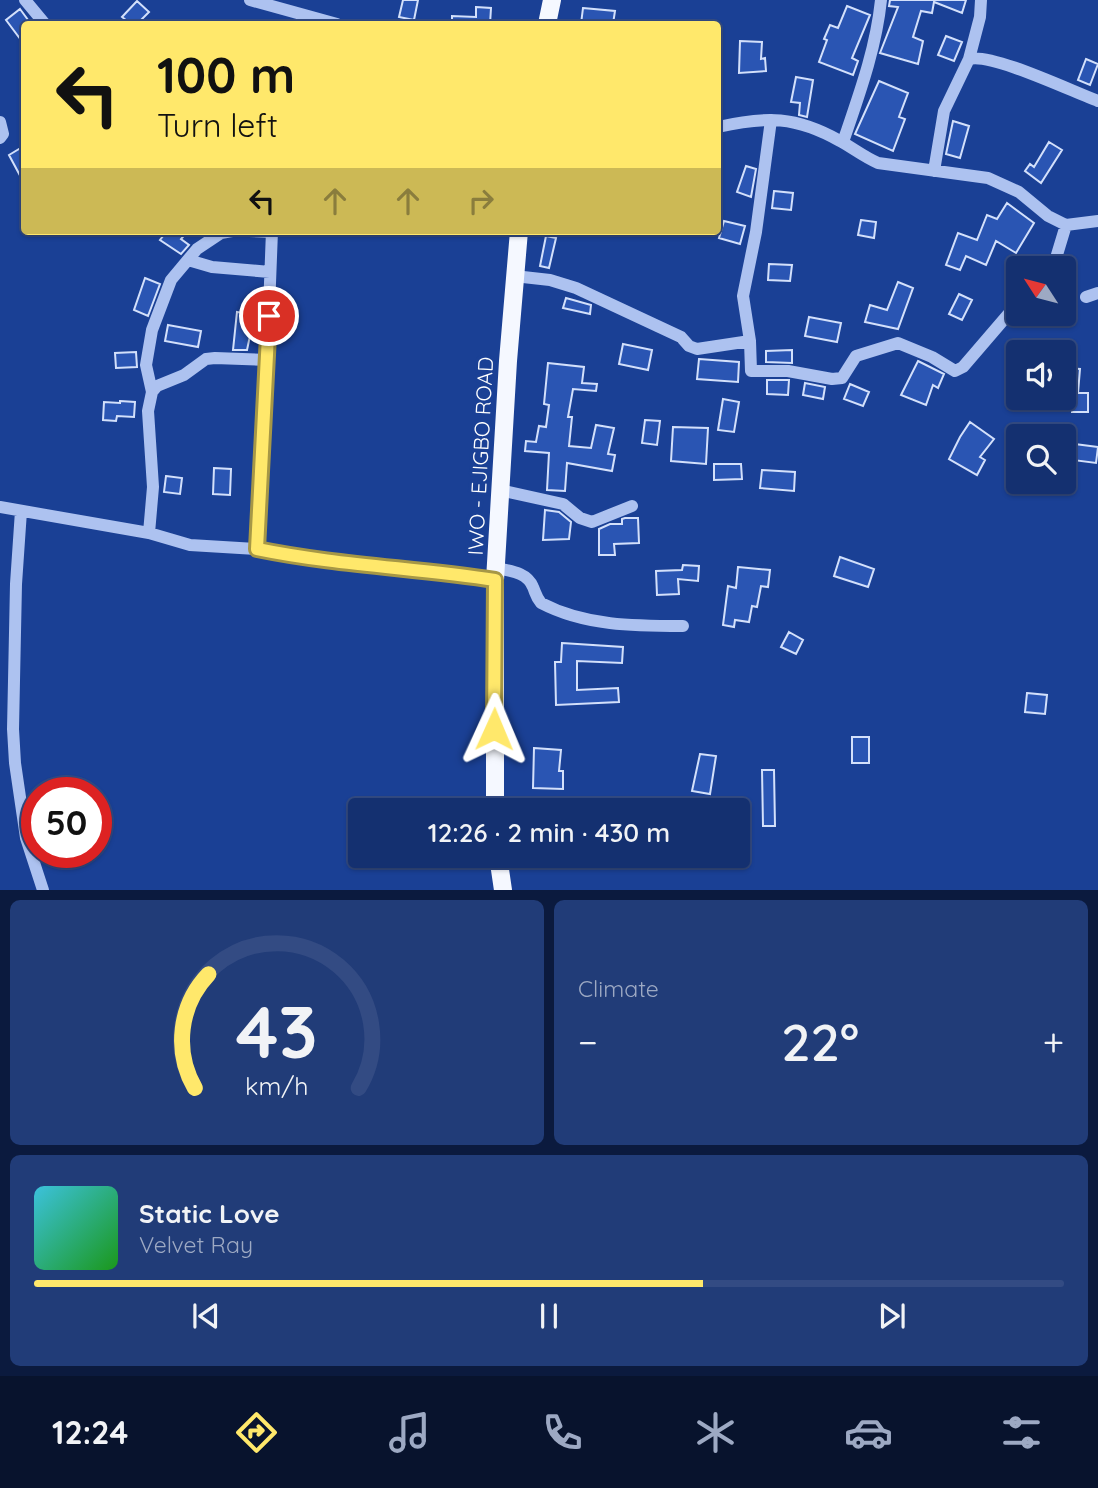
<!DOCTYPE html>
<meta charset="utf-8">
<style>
body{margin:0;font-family:Quicksand,sans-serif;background:#213c78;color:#f1f3f6;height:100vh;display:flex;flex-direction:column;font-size:26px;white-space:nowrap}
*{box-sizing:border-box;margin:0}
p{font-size:23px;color:#9da9c3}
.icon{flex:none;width:38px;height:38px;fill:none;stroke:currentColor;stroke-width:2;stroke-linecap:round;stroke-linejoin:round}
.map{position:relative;height:890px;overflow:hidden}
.details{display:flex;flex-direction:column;gap:10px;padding:10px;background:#0b1a3e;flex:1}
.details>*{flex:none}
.guide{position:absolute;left:21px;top:21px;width:700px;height:214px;border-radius:7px;box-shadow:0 2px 5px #0004,0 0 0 2px #334b83;background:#ffe86b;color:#111;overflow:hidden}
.needle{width:46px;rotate:306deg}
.controls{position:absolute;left:1006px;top:256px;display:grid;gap:14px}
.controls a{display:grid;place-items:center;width:70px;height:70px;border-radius:7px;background:#143070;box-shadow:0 2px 5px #0004,0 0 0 2px #334b83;font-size:35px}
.speed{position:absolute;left:21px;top:777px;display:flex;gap:14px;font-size:35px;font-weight:700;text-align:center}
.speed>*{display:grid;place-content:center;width:91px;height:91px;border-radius:50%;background:#143070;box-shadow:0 2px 5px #0004,0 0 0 2px #334b83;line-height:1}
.speed .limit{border:10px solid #d22;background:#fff;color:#111}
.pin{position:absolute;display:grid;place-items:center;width:60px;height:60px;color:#fff;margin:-30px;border:4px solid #fff;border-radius:50%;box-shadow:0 2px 7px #0007}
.me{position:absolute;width:77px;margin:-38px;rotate:1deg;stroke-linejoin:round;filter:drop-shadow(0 0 5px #0008)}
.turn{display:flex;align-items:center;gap:24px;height:147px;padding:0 21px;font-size:32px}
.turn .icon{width:91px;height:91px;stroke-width:2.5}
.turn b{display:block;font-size:49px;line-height:60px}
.lanes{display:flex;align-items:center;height:66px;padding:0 21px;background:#0003;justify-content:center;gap:35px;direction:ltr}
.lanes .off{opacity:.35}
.big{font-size:52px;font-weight:600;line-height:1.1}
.details .widget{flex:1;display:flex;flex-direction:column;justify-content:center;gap:10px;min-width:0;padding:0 24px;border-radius:10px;background:#213c78}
.details .dial{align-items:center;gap:0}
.dial svg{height:182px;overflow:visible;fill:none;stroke:#334b83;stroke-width:7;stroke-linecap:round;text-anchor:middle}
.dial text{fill:#f1f3f6;stroke:none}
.song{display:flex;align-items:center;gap:21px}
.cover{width:84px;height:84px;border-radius:10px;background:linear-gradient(135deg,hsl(190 70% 55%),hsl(120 70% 35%))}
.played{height:7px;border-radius:4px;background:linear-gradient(90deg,#ffe86b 65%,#334b83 65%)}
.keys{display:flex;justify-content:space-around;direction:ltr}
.heat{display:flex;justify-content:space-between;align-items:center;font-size:38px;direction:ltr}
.details .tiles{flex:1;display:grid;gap:10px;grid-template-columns:1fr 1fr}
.widget:last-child{grid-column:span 2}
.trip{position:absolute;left:348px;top:798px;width:402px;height:70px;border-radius:7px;background:#143070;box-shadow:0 2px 5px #0004,0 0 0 2px #334b83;font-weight:600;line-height:70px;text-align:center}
.tabs{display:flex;height:112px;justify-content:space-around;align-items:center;background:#08132d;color:#9da9c3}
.tabs .icon{width:49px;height:49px}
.tabs .selected{color:#ffe86b}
.tabs b{font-size:32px;color:#f1f3f6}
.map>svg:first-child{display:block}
.building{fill:#2a55b3;stroke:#d3e0fb;stroke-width:2}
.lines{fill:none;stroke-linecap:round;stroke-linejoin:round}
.minor{stroke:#adc2f0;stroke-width:12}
.major{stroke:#f5f8ff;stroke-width:18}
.route-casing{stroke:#a69746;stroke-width:18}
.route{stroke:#ffe86b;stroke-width:12}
.labels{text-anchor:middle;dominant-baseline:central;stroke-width:7;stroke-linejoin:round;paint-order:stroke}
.street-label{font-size:21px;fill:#fff;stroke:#1a4095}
</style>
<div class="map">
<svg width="1098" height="890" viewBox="0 0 1098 890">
<rect width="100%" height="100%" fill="#1a4095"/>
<path class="building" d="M403,0H418L414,20L399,17Z
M890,0H966L962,13L934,2L932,13L921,11L913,37L923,41L918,64L880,53L898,7L889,6Z
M137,1L149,12L137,24H131L122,17Z
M847,6L870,15L852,58L858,61L853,75L819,62L827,40L824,39L830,25L838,28Z
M476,7L491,8L490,24H452V16L476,17Z
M583,8L615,11L613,24H581Z
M20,9L31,24H24V44L6,20Z
M946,36L962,42L954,61L938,55Z
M740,41L762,42L761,59L765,58L766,71L739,73Z
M1086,59L1098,64L1090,85L1078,80Z
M796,77L813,80L807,117L799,115L800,103L791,102Z
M879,81L908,93L899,117L905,119L893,151L855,134Z
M953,121L969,126L960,158L946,154Z
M1049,142L1062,150L1041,183L1025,171L1030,164L1034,167Z
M24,146V183L9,155Z
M746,166L756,169L751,197L737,192Z
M774,191L793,193L791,210L772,208Z
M1007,203L1034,223L1016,253L996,241L986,265L966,256L960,270L946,265L958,233L977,240L987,215L997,219Z
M861,220L876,222L874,238L858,235Z
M724,221L745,226L740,244L719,238Z
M167,231H188L181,239L189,245L181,254L160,240Z
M546,236L556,238L549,268L540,266Z
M769,264L792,265L790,281L768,280Z
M145,278L160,284L148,316L134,310Z
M898,282L913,288L898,329L865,322L870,305L887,310Z
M959,294L972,300L962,320L949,314Z
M566,298L591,305L590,314L563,308Z
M237,312L258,315L256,332L251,331L247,350H233Z
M809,317L841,323L837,342L805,336Z
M168,325L201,331L198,347L165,341Z
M623,344L652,350L648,370L619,364Z
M792,350V363L766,362V351Z
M136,352L137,367L116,368L115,353Z
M699,359L739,362L738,382L697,379Z
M918,361L944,374L938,388L933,385L926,405L901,395Z
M548,363L584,367L582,383L597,384L596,391L573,389L568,417H572L569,446L591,448L596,425L614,428L608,454L615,455L612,471L567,463L565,491L547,490L549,453L525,451L526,441L536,442L539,426L546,427L549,405L544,404Z
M1064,368L1080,369L1078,393H1088V412H1072V407L1044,401L1045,397H1064Z
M767,380H789L788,395L767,394Z
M805,383L825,387L823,399L803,395Z
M850,384L869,392L863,406L844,399Z
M723,399L739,402L734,432L718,430Z
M120,401L135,402L134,417L117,416L116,421L103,420L104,402L120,403Z
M645,420L660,421L657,445L642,443Z
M970,422L994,439L980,457L985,460L977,475L949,459L960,437Z
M673,427L708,428L706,464L671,461Z
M1067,443L1098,447L1096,463L1065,459Z
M714,464H741L742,479L714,480Z
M214,468L231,469L230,495L213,494Z
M762,470L795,472L794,491L760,488Z
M166,476L182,478L180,494L164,492Z
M545,510L559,512L571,522L569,539L543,540Z
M625,518H638L639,543L614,544L615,555H599V529L610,524H622V519Z
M840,557L874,569L868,587L834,576Z
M683,565L699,566L698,581L678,579L679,594L657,595L656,571L682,570Z
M738,567L770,570L768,587L761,586L757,607L752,606L749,622L735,620L734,627L723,625L728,586L736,588Z
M789,632L803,640L796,654L781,647Z
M562,643L623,647L622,663L577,661V690L618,688L619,702L556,705L555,662H561Z
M1027,693L1047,695L1045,714L1025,712Z
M852,737H869V763H852Z
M534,748L561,750L559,771H563V789L533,788Z
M700,754L716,756L710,794L692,791Z
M762,770H774L775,826H763Z"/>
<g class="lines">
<path class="minor" d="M25,0L45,24
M250,0L337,24
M969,59C992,53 1071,91 1098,101
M771,120L756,232L743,296L750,341L751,371H788L832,379L842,378L856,356L898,343L932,357L955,371L963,367L1018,303
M0,122L3,134L0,138
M718,127C766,116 796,116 840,141C853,148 864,157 878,163L988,178L1019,192L1048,216L1066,225L1098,221
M843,142C859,95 876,49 881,0
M934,171L944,111L969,59L980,17L981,0
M249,231L272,232
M188,260L212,267L270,272
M1053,268L1066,225
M514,276L550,280L576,288L681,337L689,346L697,349L750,341
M1086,297L1098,293
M152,392L157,386L184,375L206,359L215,358L268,360
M500,490L563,504L580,518L592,522L632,506
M0,507L149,533L190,545L257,549L331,562L429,570L495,580
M21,511L16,584L13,729L15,763L26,838L43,890
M149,533L153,487L148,411L152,392L146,365L152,330L171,280L197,249L221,233L232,231
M257,549L264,439L272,231
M496,568C510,571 527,572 533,587C536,594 536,597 541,603C585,626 634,626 683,626"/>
<path class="major" d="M547,24L552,0
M495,810V580L508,361L519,231
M498,856L503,890"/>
</g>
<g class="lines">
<defs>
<path id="route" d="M269,316L257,549C335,565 416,568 495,580L494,729"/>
</defs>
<use href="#route" class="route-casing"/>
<use href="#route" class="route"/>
</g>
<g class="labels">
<g class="street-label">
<text transform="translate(480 456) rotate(-87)">IWO - EJIGBO ROAD</text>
</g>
</g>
</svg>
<div class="controls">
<a><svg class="needle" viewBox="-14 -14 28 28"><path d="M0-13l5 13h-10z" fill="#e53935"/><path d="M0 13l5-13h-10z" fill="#9da9c3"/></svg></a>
<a><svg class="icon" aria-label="sound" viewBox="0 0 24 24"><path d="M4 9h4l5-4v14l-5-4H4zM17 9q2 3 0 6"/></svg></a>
<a><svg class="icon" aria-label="search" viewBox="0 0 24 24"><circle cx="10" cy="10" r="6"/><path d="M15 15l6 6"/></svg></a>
</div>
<div class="speed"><div class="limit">50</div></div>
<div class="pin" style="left:269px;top:316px;background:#d93025"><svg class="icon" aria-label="arrive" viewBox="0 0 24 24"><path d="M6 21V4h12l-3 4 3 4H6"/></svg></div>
<svg class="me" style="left:494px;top:729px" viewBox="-20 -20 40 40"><path d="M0-17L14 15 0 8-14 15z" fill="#ffe86b" stroke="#fff" stroke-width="4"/></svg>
<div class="trip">12:26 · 2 min · 430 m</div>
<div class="guide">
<div class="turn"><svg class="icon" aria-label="left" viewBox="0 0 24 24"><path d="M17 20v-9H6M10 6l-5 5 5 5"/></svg><div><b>100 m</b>Turn left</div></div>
<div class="lanes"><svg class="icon" aria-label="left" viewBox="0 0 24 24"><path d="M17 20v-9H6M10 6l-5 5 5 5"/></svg><svg class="icon off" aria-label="ahead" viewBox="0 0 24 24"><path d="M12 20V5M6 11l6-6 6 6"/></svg><svg class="icon off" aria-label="ahead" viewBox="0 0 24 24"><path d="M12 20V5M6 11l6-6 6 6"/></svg><svg class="icon off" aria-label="right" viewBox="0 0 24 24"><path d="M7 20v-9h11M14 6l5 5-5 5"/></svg></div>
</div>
</div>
<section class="details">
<div class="tiles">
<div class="widget dial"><svg viewBox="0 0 100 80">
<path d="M14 69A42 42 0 1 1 86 69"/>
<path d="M14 69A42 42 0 0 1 20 19" stroke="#ffe86b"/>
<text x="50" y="56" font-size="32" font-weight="700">43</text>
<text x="50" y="72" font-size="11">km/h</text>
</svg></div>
<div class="widget"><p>Climate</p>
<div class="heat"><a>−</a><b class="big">22°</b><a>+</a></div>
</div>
<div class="widget">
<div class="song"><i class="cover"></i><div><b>Static Love</b><p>Velvet Ray</p></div></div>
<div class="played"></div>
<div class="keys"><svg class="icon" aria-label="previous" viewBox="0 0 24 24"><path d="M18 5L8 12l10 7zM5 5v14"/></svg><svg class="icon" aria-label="pause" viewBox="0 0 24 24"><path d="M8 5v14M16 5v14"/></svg><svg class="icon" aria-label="next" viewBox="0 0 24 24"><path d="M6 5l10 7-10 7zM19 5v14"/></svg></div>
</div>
</div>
</section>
<nav class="tabs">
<b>12:24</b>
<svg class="icon selected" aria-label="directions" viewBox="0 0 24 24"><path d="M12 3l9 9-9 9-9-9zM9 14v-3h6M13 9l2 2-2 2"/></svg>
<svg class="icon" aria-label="music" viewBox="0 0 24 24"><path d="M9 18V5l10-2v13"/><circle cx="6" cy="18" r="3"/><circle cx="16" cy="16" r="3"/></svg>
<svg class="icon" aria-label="phone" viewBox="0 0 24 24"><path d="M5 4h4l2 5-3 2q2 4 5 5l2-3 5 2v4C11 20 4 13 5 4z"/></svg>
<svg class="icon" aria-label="climate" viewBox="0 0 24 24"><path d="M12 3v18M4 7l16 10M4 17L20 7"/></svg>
<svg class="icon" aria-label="car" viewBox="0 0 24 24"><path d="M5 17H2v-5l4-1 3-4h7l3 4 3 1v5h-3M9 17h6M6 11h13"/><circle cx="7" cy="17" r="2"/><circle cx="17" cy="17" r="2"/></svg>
<svg class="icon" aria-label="filters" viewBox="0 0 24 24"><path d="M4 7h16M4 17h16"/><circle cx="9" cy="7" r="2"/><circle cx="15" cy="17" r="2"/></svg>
</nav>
